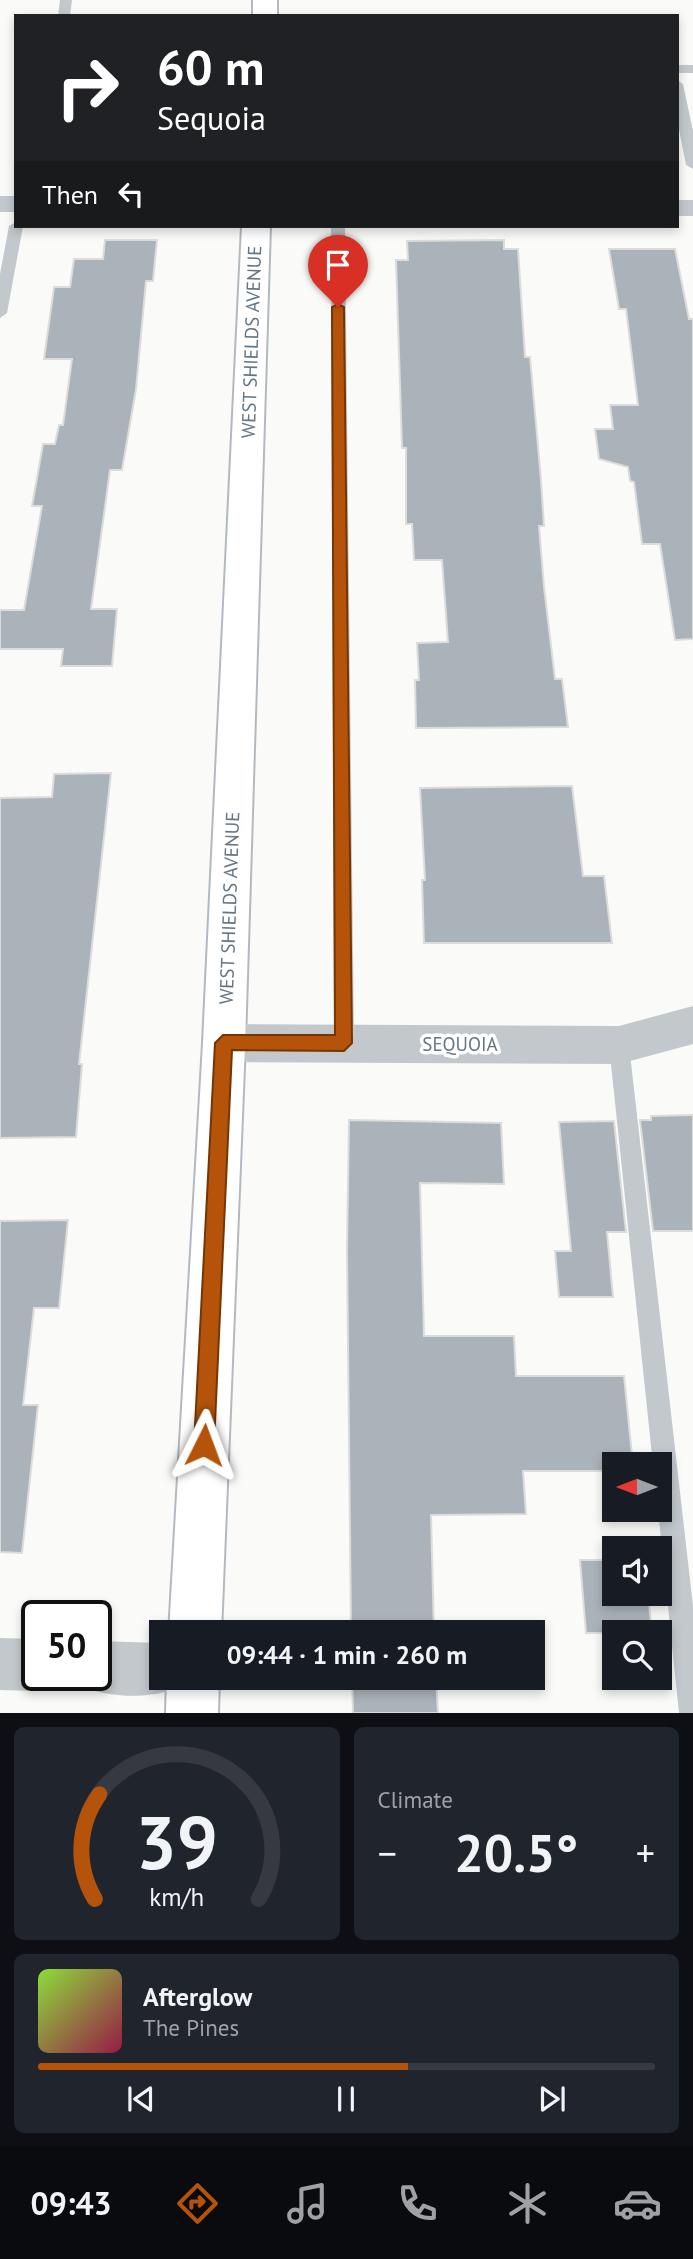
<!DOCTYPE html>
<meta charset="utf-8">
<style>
body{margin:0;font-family:"PT Sans",sans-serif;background:#20242c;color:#f1f3f6;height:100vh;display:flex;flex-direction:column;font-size:26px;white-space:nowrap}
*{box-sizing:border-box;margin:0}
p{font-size:23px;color:#9ea1a6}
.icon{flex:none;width:38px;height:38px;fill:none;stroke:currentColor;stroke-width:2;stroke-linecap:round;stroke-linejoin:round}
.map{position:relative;height:1713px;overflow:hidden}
.details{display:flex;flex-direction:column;gap:14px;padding:14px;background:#0d0f14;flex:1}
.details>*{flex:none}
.banner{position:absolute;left:14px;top:14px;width:665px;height:214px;border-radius:0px;box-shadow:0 4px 10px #0003;background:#202124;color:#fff;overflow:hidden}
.needle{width:46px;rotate:270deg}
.fabs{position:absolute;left:602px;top:1452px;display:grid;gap:14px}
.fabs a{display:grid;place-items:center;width:70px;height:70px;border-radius:0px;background:#171b24;box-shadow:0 4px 10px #0003;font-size:35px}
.speed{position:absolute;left:21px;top:1600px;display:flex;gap:14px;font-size:35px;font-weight:700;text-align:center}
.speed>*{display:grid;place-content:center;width:91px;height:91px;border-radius:50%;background:#171b24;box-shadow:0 4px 10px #0003;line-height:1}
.speed .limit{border:4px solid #111;border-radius:10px;background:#fff;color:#111}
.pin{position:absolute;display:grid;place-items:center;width:60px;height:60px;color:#fff;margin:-72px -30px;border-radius:50% 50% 50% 0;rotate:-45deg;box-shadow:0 0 7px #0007}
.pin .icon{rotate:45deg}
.me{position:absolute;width:77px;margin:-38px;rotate:3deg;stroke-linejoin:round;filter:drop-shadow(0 0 5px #0008)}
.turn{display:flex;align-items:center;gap:24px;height:147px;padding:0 28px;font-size:32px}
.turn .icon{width:91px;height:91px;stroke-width:2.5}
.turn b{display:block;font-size:49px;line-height:60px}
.then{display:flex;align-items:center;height:66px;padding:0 28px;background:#0003;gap:14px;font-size:26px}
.big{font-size:52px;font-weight:800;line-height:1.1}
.details .card{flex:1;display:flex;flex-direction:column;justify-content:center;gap:10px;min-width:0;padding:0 24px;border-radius:10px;background:#20242c}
.details .dial{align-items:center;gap:0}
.dial svg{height:182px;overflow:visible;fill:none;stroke:#363941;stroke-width:7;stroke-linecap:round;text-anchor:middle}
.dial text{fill:#f1f3f6;stroke:none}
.song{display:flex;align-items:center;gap:21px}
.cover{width:84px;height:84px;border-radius:10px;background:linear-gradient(135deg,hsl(90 70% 55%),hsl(340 70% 35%))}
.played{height:7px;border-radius:4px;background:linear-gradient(90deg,#b45309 60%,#363941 60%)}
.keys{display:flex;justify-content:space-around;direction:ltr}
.heat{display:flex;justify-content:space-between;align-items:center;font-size:38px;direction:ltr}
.details .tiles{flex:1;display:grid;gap:14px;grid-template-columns:1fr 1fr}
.card:last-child{grid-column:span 2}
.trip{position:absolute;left:149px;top:1620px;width:396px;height:70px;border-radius:0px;background:#171b24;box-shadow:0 4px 10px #0003;font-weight:800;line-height:70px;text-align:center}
.menu{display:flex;height:112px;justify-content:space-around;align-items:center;background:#090b0e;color:#9ea1a6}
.menu .icon{width:49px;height:49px}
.menu .active{color:#b45309}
.menu b{font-size:32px;color:#f1f3f6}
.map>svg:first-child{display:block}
.building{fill:#aab3b9;stroke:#dcdcda;stroke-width:2}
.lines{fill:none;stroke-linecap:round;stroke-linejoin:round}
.secondary-casing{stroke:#b3babf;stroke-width:4}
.service{fill:#c3c8cc;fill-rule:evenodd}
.minor{fill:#c3c8cc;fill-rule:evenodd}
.secondary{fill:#fff;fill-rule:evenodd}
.route{fill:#b45309;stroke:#753606;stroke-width:2}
.labels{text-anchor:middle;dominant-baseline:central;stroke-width:7;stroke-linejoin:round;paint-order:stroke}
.street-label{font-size:19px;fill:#657683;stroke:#fff}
</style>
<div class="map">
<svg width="693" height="1713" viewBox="0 0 693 1713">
<rect width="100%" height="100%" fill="#fafaf8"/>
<path class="building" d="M105,240H157L153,281H146L136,389L122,470H110L91,609H117L112,666H61L63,649H0V610H24L42,506H32L43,444H55L59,425H63L72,359H44L54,287H70L74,259H103Z
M504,240V249H518L525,357H530L541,480L544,526H539L544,587L555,679H562L568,727L416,728L415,680H419L417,643L448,642L442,560H414L412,524H406V448H402L396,260H408L407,241Z
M609,249H675L689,319H693V639L675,640L660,544H642L634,482L630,481L628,467L599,459L595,429H613L610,405H638L626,309H619Z
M111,773L79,1064H82L76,1137L0,1138V798L52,797L54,774Z
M572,786L583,876H604L612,943H424L422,880H425L420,788Z
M693,1115V1231H653L640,1120H651V1116Z
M349,1120L501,1123L504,1184L420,1183L424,1336H514L516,1376H624L633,1465H614V1471H523L526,1514L431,1515L434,1633H351L347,1249Z
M614,1121L626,1232H607L613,1297H559L555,1251H571L559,1122Z
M68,1220L59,1308H34L23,1405H38L22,1553L0,1552V1221Z
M580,1560H614V1594H648L652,1633H586Z
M352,1678H436L438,1713H353Z"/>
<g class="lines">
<defs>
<path id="secondary" d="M253,0H277V16H253Z
M242,226H270L245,1043L221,1633H169L203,1043Z
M167,1678H219L218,1713H166Z"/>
</defs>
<use href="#secondary" class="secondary-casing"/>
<path class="service" d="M60,0H72L70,16H58Z
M677,65H693V73H677Z
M677,80L683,84L693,131V169L686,165L677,119Z
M16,222V226H23L7,313L0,318V274L9,226Z
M331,226H345L354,1043L351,1050L344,1052L337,1050L334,1043Z
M619,1036L626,1038L629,1045L693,1606V1713H679L658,1510L660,1465H653L609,1045L612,1038Z"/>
<path class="minor" d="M0,196H16V212H0Z
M677,200H693V216H677Z
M693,1006V1044L619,1064L224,1062L209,1056L203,1043L209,1030L224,1024L619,1026Z
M0,1638L37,1639V1675H59L55,1683L37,1691L0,1690Z
M96,1641L161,1643V1678H183L179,1687C150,1700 107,1698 78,1685L73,1675H96Z"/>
<use href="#secondary" class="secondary"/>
</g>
<path class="route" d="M338,304L344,307L352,1043L344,1051L232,1050L214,1445L211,1452L204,1455L197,1452L194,1445L215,1043L223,1035H335L332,307Z"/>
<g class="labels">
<g class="street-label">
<text transform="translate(251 342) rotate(-88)">WEST SHIELDS AVENUE</text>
<text transform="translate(229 908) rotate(-88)">WEST SHIELDS AVENUE</text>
<text x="460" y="1044">SEQUOIA</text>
</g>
</g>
</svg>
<div class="fabs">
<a><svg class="needle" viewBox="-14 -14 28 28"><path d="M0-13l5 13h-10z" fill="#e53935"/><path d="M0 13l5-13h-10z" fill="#9ea1a6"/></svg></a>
<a><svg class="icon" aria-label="sound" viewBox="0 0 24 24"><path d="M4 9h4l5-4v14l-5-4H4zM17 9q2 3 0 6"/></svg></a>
<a><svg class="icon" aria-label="search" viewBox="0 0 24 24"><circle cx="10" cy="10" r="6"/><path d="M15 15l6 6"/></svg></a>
</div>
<div class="speed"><div class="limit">50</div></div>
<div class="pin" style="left:338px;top:307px;background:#d93025"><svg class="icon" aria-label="arrive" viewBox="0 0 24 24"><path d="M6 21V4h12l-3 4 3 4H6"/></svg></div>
<svg class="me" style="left:204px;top:1445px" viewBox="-20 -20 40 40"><path d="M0-17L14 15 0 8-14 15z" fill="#b45309" stroke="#fff" stroke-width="4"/></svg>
<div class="trip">09:44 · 1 min · 260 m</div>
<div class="banner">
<div class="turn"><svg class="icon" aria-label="right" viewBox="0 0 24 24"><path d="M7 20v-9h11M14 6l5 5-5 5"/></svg><div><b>60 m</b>Sequoia</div></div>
<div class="then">Then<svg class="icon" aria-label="left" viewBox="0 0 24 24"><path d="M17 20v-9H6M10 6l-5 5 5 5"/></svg></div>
</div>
</div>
<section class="details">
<div class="tiles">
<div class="card dial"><svg viewBox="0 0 100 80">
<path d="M14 69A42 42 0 1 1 86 69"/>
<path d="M14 69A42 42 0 0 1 16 23" stroke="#b45309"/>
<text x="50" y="56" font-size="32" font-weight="700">39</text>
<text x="50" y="72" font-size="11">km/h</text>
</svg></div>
<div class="card"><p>Climate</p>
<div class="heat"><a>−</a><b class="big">20.5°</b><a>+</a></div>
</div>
<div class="card">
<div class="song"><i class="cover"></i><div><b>Afterglow</b><p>The Pines</p></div></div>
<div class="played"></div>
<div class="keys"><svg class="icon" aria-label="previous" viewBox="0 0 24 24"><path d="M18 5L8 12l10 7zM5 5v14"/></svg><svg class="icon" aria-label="pause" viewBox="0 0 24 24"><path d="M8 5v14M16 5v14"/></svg><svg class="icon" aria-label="next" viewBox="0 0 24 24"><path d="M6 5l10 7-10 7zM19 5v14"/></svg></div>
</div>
</div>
</section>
<nav class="menu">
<b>09:43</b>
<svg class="icon active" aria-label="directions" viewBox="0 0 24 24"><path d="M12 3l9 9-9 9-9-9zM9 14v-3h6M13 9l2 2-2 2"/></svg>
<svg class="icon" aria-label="music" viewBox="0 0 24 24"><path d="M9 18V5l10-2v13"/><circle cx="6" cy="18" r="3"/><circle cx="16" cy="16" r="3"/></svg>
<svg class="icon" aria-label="phone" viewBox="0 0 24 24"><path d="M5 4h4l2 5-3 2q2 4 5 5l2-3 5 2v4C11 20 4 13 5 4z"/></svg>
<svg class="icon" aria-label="climate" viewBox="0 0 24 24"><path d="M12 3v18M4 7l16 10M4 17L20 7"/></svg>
<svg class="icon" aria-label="car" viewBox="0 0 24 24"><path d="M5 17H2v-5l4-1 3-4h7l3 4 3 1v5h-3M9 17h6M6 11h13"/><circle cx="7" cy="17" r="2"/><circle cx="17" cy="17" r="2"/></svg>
</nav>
